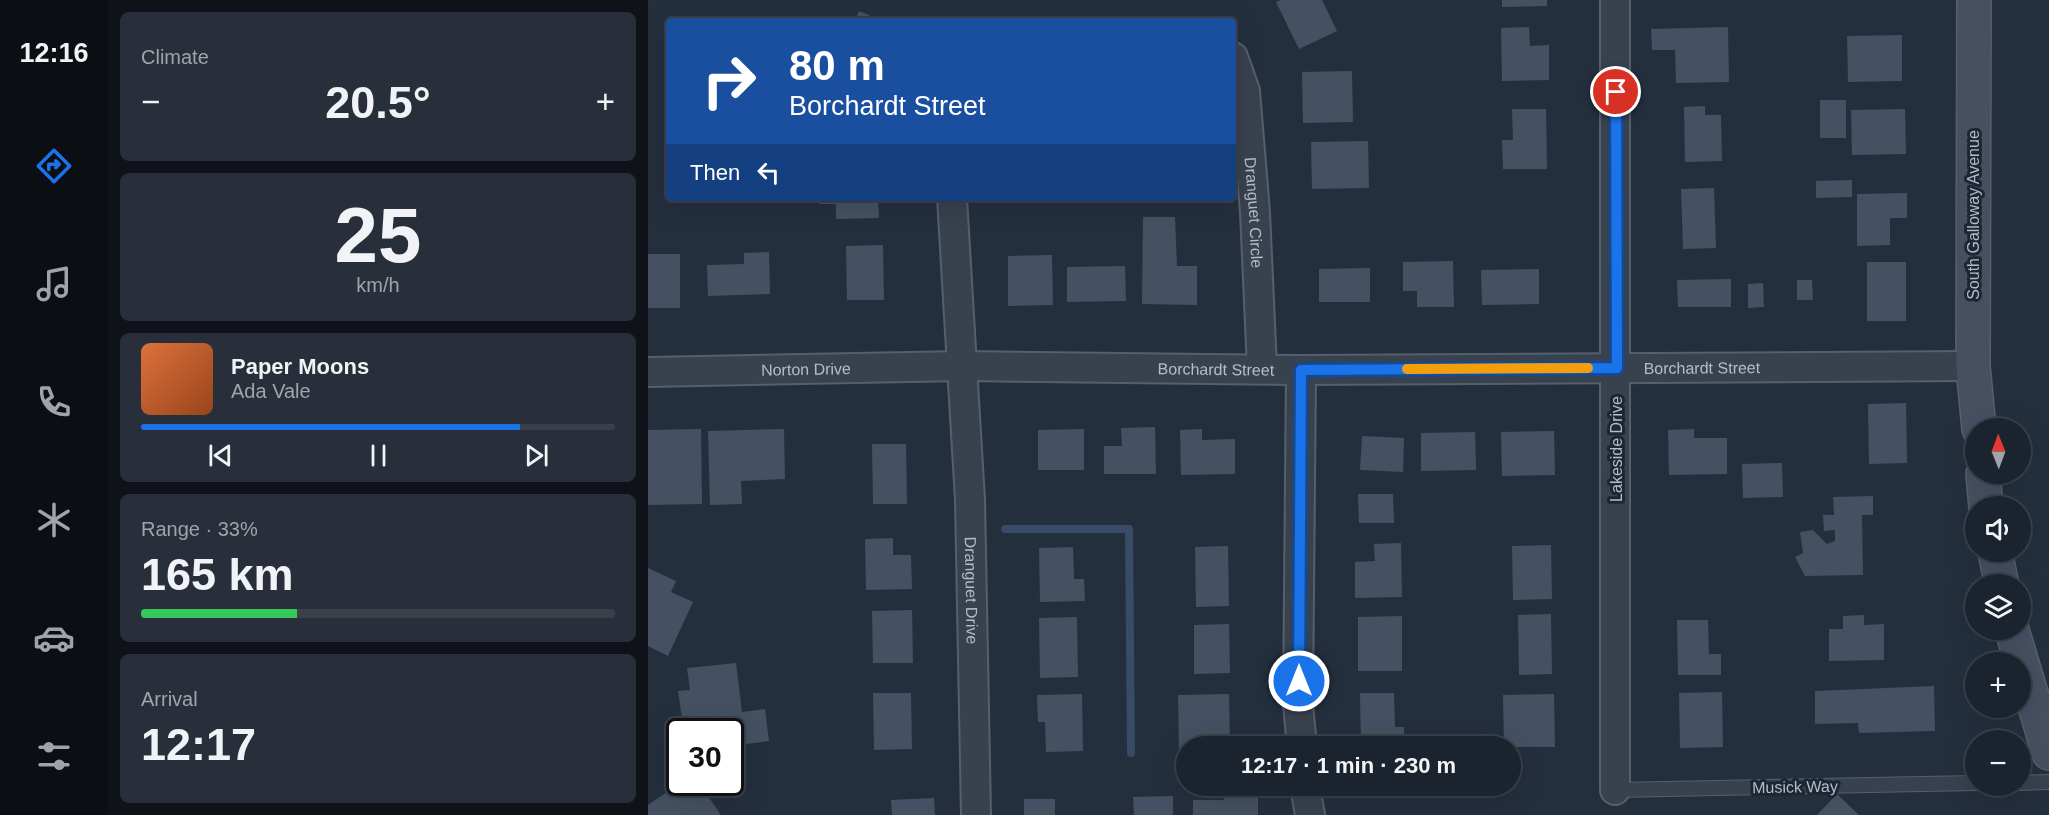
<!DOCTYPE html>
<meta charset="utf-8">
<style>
body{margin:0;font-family:Helvetica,sans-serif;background:#282f3a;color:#f1f3f6;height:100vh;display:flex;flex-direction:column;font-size:22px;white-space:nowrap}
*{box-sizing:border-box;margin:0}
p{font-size:20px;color:#a0a4aa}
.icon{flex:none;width:33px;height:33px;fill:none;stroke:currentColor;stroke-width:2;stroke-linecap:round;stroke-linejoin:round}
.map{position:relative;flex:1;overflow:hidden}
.details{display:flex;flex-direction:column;gap:12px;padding:12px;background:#0f1319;width:540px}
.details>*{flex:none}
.guide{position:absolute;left:18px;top:18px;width:570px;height:183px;border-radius:6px;box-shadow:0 6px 24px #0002,0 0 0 2px #39404a;background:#1a4fa0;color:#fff;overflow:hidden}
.needle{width:39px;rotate:359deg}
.controls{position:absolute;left:1317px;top:418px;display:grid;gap:12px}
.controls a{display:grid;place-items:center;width:66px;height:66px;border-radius:50%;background:#1b232e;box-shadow:0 6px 24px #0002,0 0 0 2px #39404a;font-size:30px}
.speed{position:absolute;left:18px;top:718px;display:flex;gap:12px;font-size:30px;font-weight:700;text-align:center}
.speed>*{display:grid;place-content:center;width:78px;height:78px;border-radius:50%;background:#1b232e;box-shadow:0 6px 24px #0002,0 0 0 2px #39404a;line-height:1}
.speed .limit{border:3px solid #111;border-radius:9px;background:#fff;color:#111}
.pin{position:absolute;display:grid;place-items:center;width:51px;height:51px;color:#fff;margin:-26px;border:3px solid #fff;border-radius:50%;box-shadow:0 2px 6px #0007}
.me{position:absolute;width:66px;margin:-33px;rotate:0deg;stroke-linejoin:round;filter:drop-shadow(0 0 4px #0008)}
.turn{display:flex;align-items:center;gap:21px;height:126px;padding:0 24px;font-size:27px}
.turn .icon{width:78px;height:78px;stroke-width:2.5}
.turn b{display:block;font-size:42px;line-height:51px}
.then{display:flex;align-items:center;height:57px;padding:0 24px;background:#0003;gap:12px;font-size:22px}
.big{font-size:45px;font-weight:800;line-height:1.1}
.details .card{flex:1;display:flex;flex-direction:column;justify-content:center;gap:9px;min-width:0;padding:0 21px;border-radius:9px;background:#282f3a}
.details .dial{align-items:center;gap:0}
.dial b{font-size:78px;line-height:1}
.song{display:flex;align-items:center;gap:18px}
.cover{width:72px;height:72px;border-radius:9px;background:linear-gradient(135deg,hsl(20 70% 55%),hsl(20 70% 35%))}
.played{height:6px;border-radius:3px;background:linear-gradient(90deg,#1a73e8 80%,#39404a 80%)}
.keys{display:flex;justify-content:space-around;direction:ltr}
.heat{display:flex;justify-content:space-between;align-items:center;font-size:33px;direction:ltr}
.charge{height:9px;border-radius:4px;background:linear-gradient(90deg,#34c759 33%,#39404a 0)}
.trip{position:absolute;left:528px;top:736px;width:345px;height:60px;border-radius:30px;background:#1b232e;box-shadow:0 6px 24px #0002,0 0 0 2px #39404a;font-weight:800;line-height:60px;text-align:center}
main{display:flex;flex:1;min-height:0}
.dock{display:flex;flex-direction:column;width:108px;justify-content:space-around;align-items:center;background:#0b0e12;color:#a0a4aa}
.dock .icon{width:42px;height:42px}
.dock .on{color:#1a73e8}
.dock b{font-size:27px;color:#f1f3f6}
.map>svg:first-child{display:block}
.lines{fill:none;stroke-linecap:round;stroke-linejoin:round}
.stream{stroke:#394c67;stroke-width:8}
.building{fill:#455162}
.lane-casing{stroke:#565f6c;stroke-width:16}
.street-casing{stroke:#565f6c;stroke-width:32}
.secondary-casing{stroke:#565f6c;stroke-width:36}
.lane{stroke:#38414e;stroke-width:14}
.street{stroke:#38414e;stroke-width:28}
.secondary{stroke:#465061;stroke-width:33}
.route-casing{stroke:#114b97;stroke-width:15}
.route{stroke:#1a73e8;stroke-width:10}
.slow{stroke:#f59e0b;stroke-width:10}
.labels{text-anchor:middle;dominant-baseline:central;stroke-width:6;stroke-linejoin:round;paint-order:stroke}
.street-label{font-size:16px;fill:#b4bcc9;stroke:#1d2633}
</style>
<main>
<nav class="dock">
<b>12:16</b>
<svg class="icon on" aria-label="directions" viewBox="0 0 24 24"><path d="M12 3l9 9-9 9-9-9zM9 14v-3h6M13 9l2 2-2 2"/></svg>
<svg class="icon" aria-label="music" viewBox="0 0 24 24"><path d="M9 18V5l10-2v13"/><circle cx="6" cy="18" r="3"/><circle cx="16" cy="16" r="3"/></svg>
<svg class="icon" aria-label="phone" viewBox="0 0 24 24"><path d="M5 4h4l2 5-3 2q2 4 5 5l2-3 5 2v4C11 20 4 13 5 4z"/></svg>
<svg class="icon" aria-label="climate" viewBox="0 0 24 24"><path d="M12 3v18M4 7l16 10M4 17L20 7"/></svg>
<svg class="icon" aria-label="car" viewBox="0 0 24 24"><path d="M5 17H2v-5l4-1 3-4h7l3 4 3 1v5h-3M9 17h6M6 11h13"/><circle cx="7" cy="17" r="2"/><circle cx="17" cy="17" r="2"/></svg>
<svg class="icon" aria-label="filters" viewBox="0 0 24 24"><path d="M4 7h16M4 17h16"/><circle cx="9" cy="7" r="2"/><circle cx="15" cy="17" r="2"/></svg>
</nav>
<section class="details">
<div class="card"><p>Climate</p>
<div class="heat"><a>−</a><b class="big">20.5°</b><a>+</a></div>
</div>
<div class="card dial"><b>25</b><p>km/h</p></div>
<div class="card">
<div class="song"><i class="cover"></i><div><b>Paper Moons</b><p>Ada Vale</p></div></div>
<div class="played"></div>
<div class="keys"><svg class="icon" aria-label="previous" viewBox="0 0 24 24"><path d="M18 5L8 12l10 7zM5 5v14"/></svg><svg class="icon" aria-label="pause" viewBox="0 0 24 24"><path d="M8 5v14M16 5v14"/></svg><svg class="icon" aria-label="next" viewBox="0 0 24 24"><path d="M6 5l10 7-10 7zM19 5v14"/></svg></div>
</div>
<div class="card"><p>Range · 33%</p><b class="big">165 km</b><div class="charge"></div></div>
<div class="card"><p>Arrival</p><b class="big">12:17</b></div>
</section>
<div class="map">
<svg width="1401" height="815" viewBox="0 0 1401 815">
<rect width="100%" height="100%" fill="#242f3e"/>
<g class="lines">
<path class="stream" d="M357,529H481L483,753"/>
</g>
<path class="building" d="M633,0H674L689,31L651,49L628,2Z
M854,0H899V6L854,7Z
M211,11L235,21H207Z
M881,27L882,46L901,45V80L854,81L853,28Z
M1080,27L1081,82L1028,83L1027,50H1004L1003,29Z
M1254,35V81L1200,82L1199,36Z
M704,71L705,122L655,123L654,72Z
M1172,100H1198V138H1172Z
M1057,106V115H1073L1074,161L1037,162L1036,107Z
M864,109H898L899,169H855L854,140H865Z
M1257,109L1258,154L1204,155L1203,110Z
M720,141L721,188L664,189L663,142Z
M1204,180V197L1168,198V181Z
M1066,188L1068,248L1035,249L1033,189Z
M1259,193V218H1242V245L1209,246V194Z
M171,198H230L231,218L188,219V204H171Z
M495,217H527L529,266H549V305L494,304Z
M235,245L236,300H199L198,246Z
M121,252L122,294L60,296L59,265L96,264V253Z
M0,254H32V308H0Z
M404,255L405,305L360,306V256Z
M805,261L806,307H769V291H755V262Z
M1219,262H1258V321H1219Z
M477,266L478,301L419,302V267Z
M722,268V302H671V269Z
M891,269V304L834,305L833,270Z
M1083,279V307H1030L1029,280Z
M1149,280H1164L1165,300H1149Z
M1115,283L1116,307L1100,308V284Z
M1258,403L1259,463L1221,464L1220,404Z
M507,427L508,474H456V446H474L473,428Z
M53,429L54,504L0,505V430Z
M136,429L137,479L93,481L94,504L62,505L60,431Z
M436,429V470H390V430Z
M554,429V440L587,439V474L533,475L532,430Z
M1046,429V438H1079V474L1021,475L1020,430Z
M906,431L907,475L854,476L853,432Z
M827,432L828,470L773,471V433Z
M714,436L756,438L755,472L712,470Z
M224,444H258L259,504H225Z
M1134,463L1135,497L1095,498L1094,464Z
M710,494H745L746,523H711Z
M1225,496V515H1214L1215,575L1157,576L1147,557L1155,553L1152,532L1165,530L1179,544L1187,541V530L1176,531L1175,515H1186L1185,497Z
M245,538V555H263L264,589L218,590L217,539Z
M753,543L754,597L707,598V562L727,561L726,544Z
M903,545L904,599L865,600L864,546Z
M580,546L581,606L548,607L547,547Z
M425,547L426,579H436L437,601L392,602L391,548Z
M0,568L28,581L23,592L45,602L20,656L0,646Z
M264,610L265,663H225L224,611Z
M903,614L904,674L871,675L870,615Z
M1216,615V625L1236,624V660L1181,661V629H1195V616Z
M754,616V671H710V617Z
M429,617L430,677L392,678L391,618Z
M1029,620H1060L1061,654H1073V675H1030Z
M581,624L582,673L546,674V625Z
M88,663L94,712L117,709L121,741L82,746V732H36L30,691L42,690L39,668Z
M1286,686L1287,731L1211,733L1210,723L1167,724V691Z
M1074,692L1075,747L1032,748L1031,693Z
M225,693H263L264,749L226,750Z
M712,693H746L747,727H756V747H713Z
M434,694L435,751L398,752L397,722H390L389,695Z
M581,694L582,747H538V751H531L530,695Z
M906,694L907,747H856L855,695Z
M32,783H51L73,815H0V805Z
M610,790V815H545V800H576V791Z
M1189,794L1211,815H1169Z
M525,796V815H486L485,797Z
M286,798L287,815H244L243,800Z
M376,799H407V815H376Z"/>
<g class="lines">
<defs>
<path id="lane" d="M1372,783L1401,782
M967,790L1328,783"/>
<g id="street">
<path id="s1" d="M585,57L597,91L607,212L614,369"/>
<path id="s2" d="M304,198L322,500L328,815"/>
<path d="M653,370L650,704L654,747"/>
<path id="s3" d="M0,372L315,366L653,370L1325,366"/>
<path d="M657,786L662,815"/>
<path d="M967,790V0"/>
</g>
<path id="secondary" d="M1326,0L1325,366L1331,429
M1335,474L1338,507
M1347,552L1354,585
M1364,630L1401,753"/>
</defs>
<use href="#lane" class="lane-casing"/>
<use href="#street" class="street-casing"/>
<use href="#secondary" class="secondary-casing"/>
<use href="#lane" class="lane"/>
<use href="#street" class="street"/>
<use href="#secondary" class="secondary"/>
</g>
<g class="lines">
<defs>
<path id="route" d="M651,681L653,370L969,368L968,92"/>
</defs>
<use href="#route" class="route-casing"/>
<use href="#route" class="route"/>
<path class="slow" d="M759,369L940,368"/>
</g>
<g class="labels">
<g class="street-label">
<text stroke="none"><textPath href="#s1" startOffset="158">Dranguet Circle</textPath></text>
<text transform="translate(1325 215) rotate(-90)">South Galloway Avenue</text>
<text stroke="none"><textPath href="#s3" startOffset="1054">Borchardt Street</textPath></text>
<text stroke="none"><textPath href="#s3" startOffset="158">Norton Drive</textPath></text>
<text stroke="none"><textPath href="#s3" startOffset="568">Borchardt Street</textPath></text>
<text transform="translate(968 449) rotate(-90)">Lakeside Drive</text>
<text stroke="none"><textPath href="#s2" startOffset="393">Dranguet Drive</textPath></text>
<text transform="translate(1147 787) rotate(-1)">Musick Way</text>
</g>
</g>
</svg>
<div class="controls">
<a><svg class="needle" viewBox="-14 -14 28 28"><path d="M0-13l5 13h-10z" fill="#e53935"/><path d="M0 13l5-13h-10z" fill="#a0a4aa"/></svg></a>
<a><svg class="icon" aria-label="sound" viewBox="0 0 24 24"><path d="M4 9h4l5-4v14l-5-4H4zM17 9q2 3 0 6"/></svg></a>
<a><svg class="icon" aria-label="layers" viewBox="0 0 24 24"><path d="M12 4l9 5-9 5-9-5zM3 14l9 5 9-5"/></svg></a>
<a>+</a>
<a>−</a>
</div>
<div class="speed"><div class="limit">30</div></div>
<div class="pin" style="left:968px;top:92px;background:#d93025"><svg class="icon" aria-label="arrive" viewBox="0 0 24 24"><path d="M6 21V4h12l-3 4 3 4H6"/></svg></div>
<svg class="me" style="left:651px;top:681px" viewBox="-20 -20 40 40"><circle r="17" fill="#1a73e8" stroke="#fff" stroke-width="3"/><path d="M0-11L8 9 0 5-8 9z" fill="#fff"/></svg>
<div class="trip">12:17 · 1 min · 230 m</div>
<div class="guide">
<div class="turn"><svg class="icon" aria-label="right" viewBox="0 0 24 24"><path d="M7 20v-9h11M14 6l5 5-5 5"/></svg><div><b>80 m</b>Borchardt Street</div></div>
<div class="then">Then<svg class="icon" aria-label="left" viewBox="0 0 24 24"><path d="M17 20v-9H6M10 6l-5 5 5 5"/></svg></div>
</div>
</div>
</main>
